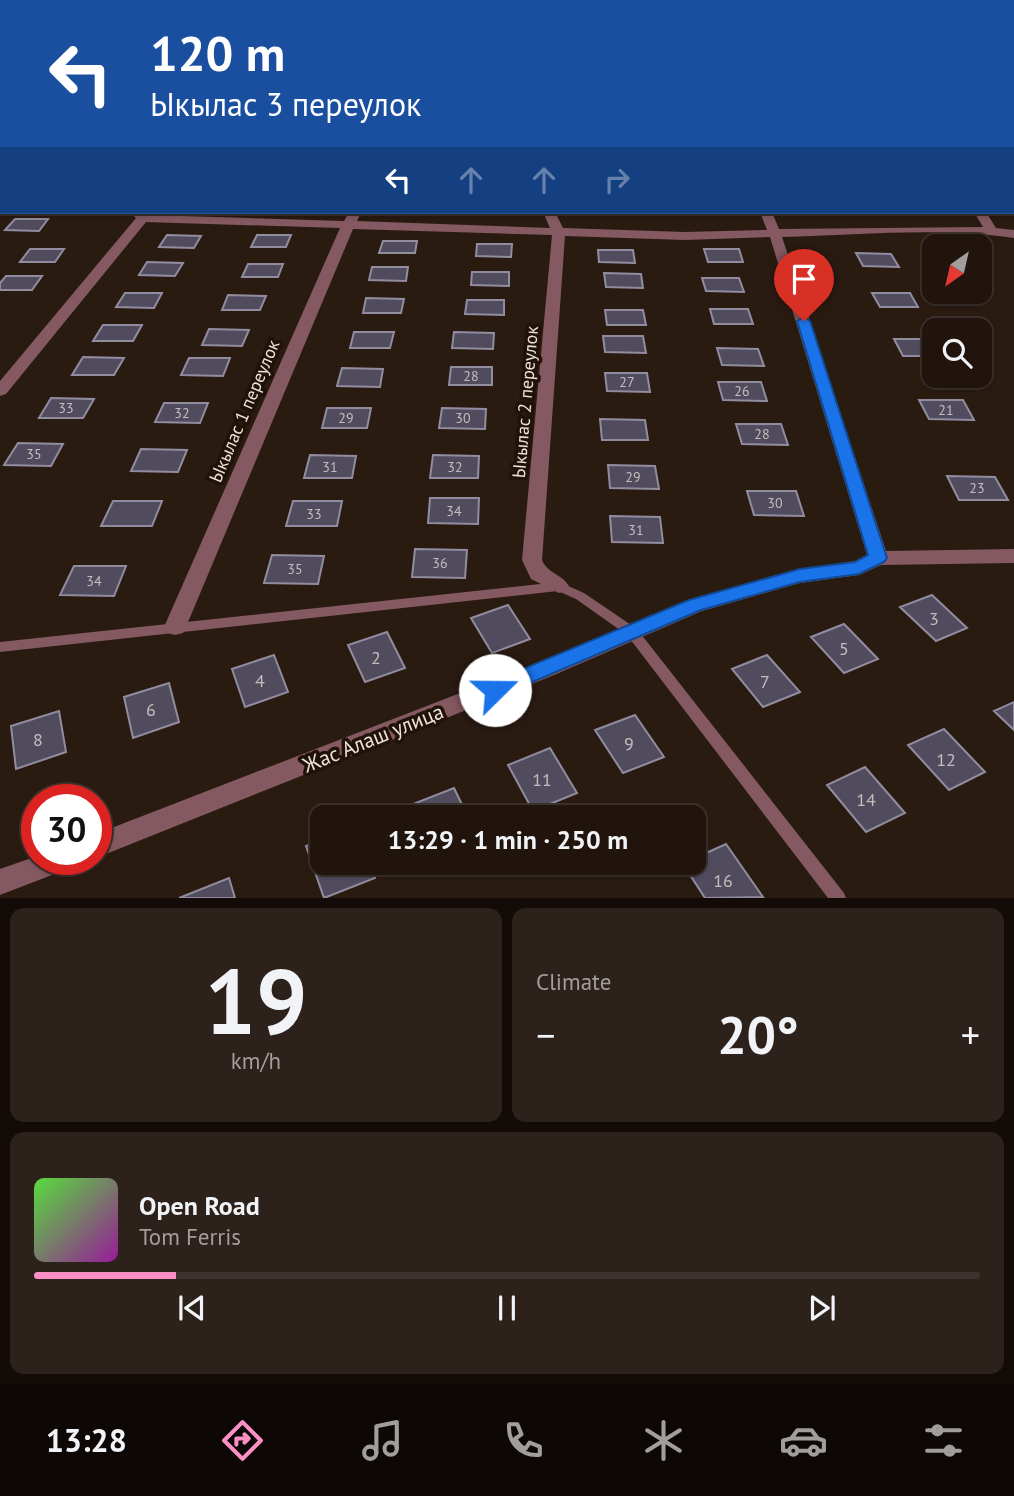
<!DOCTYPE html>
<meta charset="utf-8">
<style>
body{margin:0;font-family:"PT Sans",sans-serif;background:#2d211b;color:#f1f3f6;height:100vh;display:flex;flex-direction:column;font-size:26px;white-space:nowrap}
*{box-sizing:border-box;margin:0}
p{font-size:23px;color:#a29e9d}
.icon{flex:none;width:38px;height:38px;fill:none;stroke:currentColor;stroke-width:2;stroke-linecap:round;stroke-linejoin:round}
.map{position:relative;height:898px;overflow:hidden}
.panel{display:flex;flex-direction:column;gap:10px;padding:10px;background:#120b07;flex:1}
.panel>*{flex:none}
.banner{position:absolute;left:0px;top:0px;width:1015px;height:214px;box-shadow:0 2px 5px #0004,0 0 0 2px #3d332e;background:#1a4fa0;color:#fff;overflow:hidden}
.needle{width:46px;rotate:214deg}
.buttons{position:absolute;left:922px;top:234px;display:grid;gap:14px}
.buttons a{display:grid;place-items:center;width:70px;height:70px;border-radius:14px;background:#20140d;box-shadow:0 2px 5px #0004,0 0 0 2px #3d332e;font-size:35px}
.speed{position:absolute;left:21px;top:784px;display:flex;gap:14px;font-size:35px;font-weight:700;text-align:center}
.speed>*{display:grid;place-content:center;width:91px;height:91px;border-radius:50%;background:#20140d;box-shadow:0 2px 5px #0004,0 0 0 2px #3d332e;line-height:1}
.speed .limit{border:10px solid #d22;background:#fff;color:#111}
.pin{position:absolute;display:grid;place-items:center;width:60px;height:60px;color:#fff;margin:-72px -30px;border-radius:50% 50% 50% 0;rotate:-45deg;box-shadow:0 0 7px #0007}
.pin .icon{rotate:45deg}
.me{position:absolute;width:77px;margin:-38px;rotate:68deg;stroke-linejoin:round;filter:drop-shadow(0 0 5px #0008)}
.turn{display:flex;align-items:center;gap:24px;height:147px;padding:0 35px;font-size:32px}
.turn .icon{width:91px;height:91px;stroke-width:2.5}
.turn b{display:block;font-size:49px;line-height:60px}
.lanes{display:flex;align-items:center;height:66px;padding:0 35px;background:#0003;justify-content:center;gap:35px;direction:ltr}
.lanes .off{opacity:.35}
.big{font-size:52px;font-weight:800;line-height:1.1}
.panel .widget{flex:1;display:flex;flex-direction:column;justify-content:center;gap:10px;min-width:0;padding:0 24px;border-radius:14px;background:#2d211b}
.panel .dial{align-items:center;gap:0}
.dial b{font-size:91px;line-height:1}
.song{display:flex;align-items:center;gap:21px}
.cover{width:84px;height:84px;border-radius:10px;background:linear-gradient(135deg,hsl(110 70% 55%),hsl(300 70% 35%))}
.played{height:7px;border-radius:4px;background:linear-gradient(90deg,#fb8fc6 15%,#3d332e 15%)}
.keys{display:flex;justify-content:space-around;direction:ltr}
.heat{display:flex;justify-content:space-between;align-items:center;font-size:38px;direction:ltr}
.panel .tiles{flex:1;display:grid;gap:10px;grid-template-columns:1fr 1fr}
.widget:last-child{grid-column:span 2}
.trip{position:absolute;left:310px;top:805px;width:396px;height:70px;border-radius:14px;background:#20140d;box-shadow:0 2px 5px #0004,0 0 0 2px #3d332e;font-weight:800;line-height:70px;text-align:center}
.tabs{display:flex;height:112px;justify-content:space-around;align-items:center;background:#0d0805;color:#a29e9d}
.tabs .icon{width:49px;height:49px}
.tabs .selected{color:#fb8fc6}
.tabs b{font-size:32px;color:#f1f3f6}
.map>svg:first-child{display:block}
.building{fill:#504c5e;stroke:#918ca0;stroke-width:2}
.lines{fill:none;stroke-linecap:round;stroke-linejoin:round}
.service{fill:#845961;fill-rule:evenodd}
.minor{fill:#845961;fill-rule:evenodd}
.rail-casing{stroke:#c8bcb4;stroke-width:4.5}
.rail{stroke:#211208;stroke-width:2.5;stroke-dasharray:8;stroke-linecap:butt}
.route{fill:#1a73e8;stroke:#114b97;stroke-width:2}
.labels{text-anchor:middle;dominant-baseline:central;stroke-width:7;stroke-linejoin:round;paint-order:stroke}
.number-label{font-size:14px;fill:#c6bcbc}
.street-label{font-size:18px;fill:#ede2db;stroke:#211208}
.near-number-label{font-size:18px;fill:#c6bcbc}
.near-street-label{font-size:21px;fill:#ede2db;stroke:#211208}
</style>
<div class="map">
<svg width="1014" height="898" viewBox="0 0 1014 898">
<rect width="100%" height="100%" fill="#2a1b11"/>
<path class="building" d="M15,219H48L39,231L5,230Z
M167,235L201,236L194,248L159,247Z
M257,235H291L286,247H251Z
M383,241H417L415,253H379Z
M477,244H512L511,257L476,256Z
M30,249H64L55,262H20Z
M704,249H739L743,262H708Z
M598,250H633L635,263L599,262Z
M856,253L891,254L899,267L863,266Z
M147,262L183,263L175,276L139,275Z
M248,264H283L278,277H242Z
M372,267H408L406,281L369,280Z
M472,272H509V286L471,285Z
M604,273L641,274L643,288L606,287Z
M6,276H42L32,290H0V283Z
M702,278H739L744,292L706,291Z
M125,293H162L154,308L116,307Z
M872,293H910L918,307H880Z
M228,295L266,296L260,310H222Z
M366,298L404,299L401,313H363Z
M467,300H504V315L465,314Z
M710,309H748L753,324H714Z
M605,310H643L646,325H607Z
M103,325H142L133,341H93Z
M209,329L249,330L242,346L202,345Z
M354,332H394L390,348H350Z
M454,332L494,333L493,349L452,348Z
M603,336H643L646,353L605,352Z
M894,339H934V356H903Z
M717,348L758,349L764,366L722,365Z
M83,357L124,358L114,375H72Z
M189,358H230L223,376L181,375Z
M451,367H492V385H449Z
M342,368L383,369L380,387L337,386Z
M605,373H647L650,392L607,391Z
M718,382H761L767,401L723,400Z
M51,398L94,399L83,418H39Z
M919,400H963L974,420L929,419Z
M164,403H208L200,423L155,422Z
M327,408H371L367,428H322Z
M442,408L486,409L485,429L439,428Z
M600,419L645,420L648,440H602Z
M736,424H781L788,445L742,444Z
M18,443L63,444L51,466L4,465Z
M141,449L187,450L178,472L131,471Z
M310,455L356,456L352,478H304Z
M433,455L479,456L478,478H430Z
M608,465L655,466L659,489L610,488Z
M947,476L995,477L1008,500H959Z
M747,491H796L804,516L754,515Z
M430,498H479L478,524L428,523Z
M113,501H162L152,526H101Z
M293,501H342L337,526H286Z
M610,516L660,517L663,543L612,542Z
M415,549L467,550L465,578L412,577Z
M272,555L324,556L318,584L264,583Z
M74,566H126L114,596L60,595Z
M932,595L967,628L936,641L900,607Z
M508,605L530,639L492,653L471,618Z
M844,624L878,659L844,673L811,637Z
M387,632L405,668L365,682L348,645Z
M274,655L288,692L245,707L232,669Z
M767,655L800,692L763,707L732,669Z
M169,683L179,722L133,738L124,697Z
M1014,702V730L994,711Z
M59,711L66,752L16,769L11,726Z
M635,715L664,757L623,773L595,730Z
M944,729L985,772L949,790L908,745Z
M550,748L577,793L533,811L508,765Z
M865,767L905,813L866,832L827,785Z
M454,788L468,817H413L408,806Z
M322,840V863H368L375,878L324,898L306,846Z
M726,844L763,897L705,898L683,864L693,863V859Z
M229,878L235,898H179Z"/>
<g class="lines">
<path class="service" d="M0,203H2V207H0Z
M128,212H137L146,218L139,220Z
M559,582L584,593L637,629L844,893L846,898H828L627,635L576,599L558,591L0,652V642Z"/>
<path class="minor" d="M71,0H80L69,2Z
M450,0H477L479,2H451Z
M636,0H644L645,2H637Z
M776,0H784L785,2H777Z
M923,0H931L933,2H924Z
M0,25H2V31H0Z
M1013,45L1014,46V52L1013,51Z
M1013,90H1014V96H1013Z
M0,145H2L0,152Z
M141,212H153L151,215L344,221L349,212H361L357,221L550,228L543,212H555L563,228L685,232L767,230L760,212H772L779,229L983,227L974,212H986L996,228L1014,230V238C938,227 859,235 782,237L886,551L1014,549V563L881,565L859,575L800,583L702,611L554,675L96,858V834L538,663L689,600L800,569L855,561L867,555L770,237L685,240L565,236L542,560C548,574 562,574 569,586L566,591L559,593L531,579L522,560L552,235L353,229L186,627L183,633L175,635L167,633L164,627L340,228L146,222L6,394L0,396V381Z
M37,856V859H74L70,868L0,895V869Z"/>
<defs>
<path id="rail" d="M202,0L251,2
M269,0L299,2
M0,1L88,0"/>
</defs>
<use href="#rail" class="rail-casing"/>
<use href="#rail" class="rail"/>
</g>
<path class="route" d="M804,317L810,321L887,558L884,562L859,574L800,582L701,610L502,695L495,698L487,695L484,690L487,684L689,600L800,569L855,562L868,555L797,321Z"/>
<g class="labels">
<g class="number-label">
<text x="471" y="376">28</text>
<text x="627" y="382">27</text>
<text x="742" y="391">26</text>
<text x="66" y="408">33</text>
<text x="946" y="410">21</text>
<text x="182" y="413">32</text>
<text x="346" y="418">29</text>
<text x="463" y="418">30</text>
<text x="762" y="434">28</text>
<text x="34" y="454">35</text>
<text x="330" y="467">31</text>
<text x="455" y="467">32</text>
<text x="633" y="477">29</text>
<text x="977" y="488">23</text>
<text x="775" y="503">30</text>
<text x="454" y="511">34</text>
<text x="314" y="514">33</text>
<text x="636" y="530">31</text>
<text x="440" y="563">36</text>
<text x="295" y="569">35</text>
<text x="94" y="581">34</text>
</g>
<g class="street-label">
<text transform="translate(525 402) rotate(-85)">Ыкылас 2 переулок</text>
<text transform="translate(244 411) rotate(-67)">Ыкылас 1 переулок</text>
</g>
<g class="near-number-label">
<text x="934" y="618">3</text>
<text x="844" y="648">5</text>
<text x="376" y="657">2</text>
<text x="260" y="680">4</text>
<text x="765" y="681">7</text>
<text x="151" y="709">6</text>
<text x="38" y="739">8</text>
<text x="629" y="743">9</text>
<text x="946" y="759">12</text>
<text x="542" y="779">11</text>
<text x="866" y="799">14</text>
<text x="723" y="880">16</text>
</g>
<g class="near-street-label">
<text transform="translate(373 738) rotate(-22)">Жас Алаш улица</text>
</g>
</g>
</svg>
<div class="buttons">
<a><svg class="needle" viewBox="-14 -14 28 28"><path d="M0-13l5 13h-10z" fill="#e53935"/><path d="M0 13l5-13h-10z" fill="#a29e9d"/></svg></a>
<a><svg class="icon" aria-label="search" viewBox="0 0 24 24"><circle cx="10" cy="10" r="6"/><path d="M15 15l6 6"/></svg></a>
</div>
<div class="speed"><div class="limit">30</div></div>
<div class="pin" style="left:804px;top:321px;background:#d93025"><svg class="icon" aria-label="arrive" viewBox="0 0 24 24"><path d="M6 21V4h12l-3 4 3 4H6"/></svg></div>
<svg class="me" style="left:495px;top:690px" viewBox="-20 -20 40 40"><circle r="19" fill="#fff"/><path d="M0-13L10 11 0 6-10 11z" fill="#1a73e8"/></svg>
<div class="trip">13:29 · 1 min · 250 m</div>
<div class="banner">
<div class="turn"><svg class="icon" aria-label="left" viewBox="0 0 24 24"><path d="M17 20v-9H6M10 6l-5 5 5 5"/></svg><div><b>120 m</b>Ыкылас 3 переулок</div></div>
<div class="lanes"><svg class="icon" aria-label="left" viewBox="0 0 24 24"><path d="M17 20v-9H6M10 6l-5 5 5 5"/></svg><svg class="icon off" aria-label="ahead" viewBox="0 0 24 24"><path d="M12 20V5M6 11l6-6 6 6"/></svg><svg class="icon off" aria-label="ahead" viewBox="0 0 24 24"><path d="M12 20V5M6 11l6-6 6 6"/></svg><svg class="icon off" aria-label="right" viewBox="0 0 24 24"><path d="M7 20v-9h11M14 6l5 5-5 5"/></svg></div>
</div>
</div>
<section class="panel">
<div class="tiles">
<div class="widget dial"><b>19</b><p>km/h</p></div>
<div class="widget"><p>Climate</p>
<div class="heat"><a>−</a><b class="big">20°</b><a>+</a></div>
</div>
<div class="widget">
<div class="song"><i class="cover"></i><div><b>Open Road</b><p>Tom Ferris</p></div></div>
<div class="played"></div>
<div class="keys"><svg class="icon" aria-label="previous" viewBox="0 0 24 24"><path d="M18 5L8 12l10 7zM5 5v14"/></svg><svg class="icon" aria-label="pause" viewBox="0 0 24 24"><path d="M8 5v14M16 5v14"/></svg><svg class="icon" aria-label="next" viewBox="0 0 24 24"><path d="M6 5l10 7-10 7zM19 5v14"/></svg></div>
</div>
</div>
</section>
<nav class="tabs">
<b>13:28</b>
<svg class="icon selected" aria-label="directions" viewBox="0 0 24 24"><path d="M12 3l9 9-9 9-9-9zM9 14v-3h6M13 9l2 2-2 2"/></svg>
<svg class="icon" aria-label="music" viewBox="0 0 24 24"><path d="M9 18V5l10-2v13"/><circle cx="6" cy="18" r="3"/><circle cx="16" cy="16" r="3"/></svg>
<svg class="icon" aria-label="phone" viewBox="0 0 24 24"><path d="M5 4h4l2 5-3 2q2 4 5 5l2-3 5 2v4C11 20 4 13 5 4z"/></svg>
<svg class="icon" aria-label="climate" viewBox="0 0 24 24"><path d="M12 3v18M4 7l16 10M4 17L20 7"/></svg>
<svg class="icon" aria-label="car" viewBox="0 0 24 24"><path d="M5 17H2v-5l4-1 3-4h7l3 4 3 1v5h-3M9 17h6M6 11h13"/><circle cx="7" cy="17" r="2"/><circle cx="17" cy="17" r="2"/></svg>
<svg class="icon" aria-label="filters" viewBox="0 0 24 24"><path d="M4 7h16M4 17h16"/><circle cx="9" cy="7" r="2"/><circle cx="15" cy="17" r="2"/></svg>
</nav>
